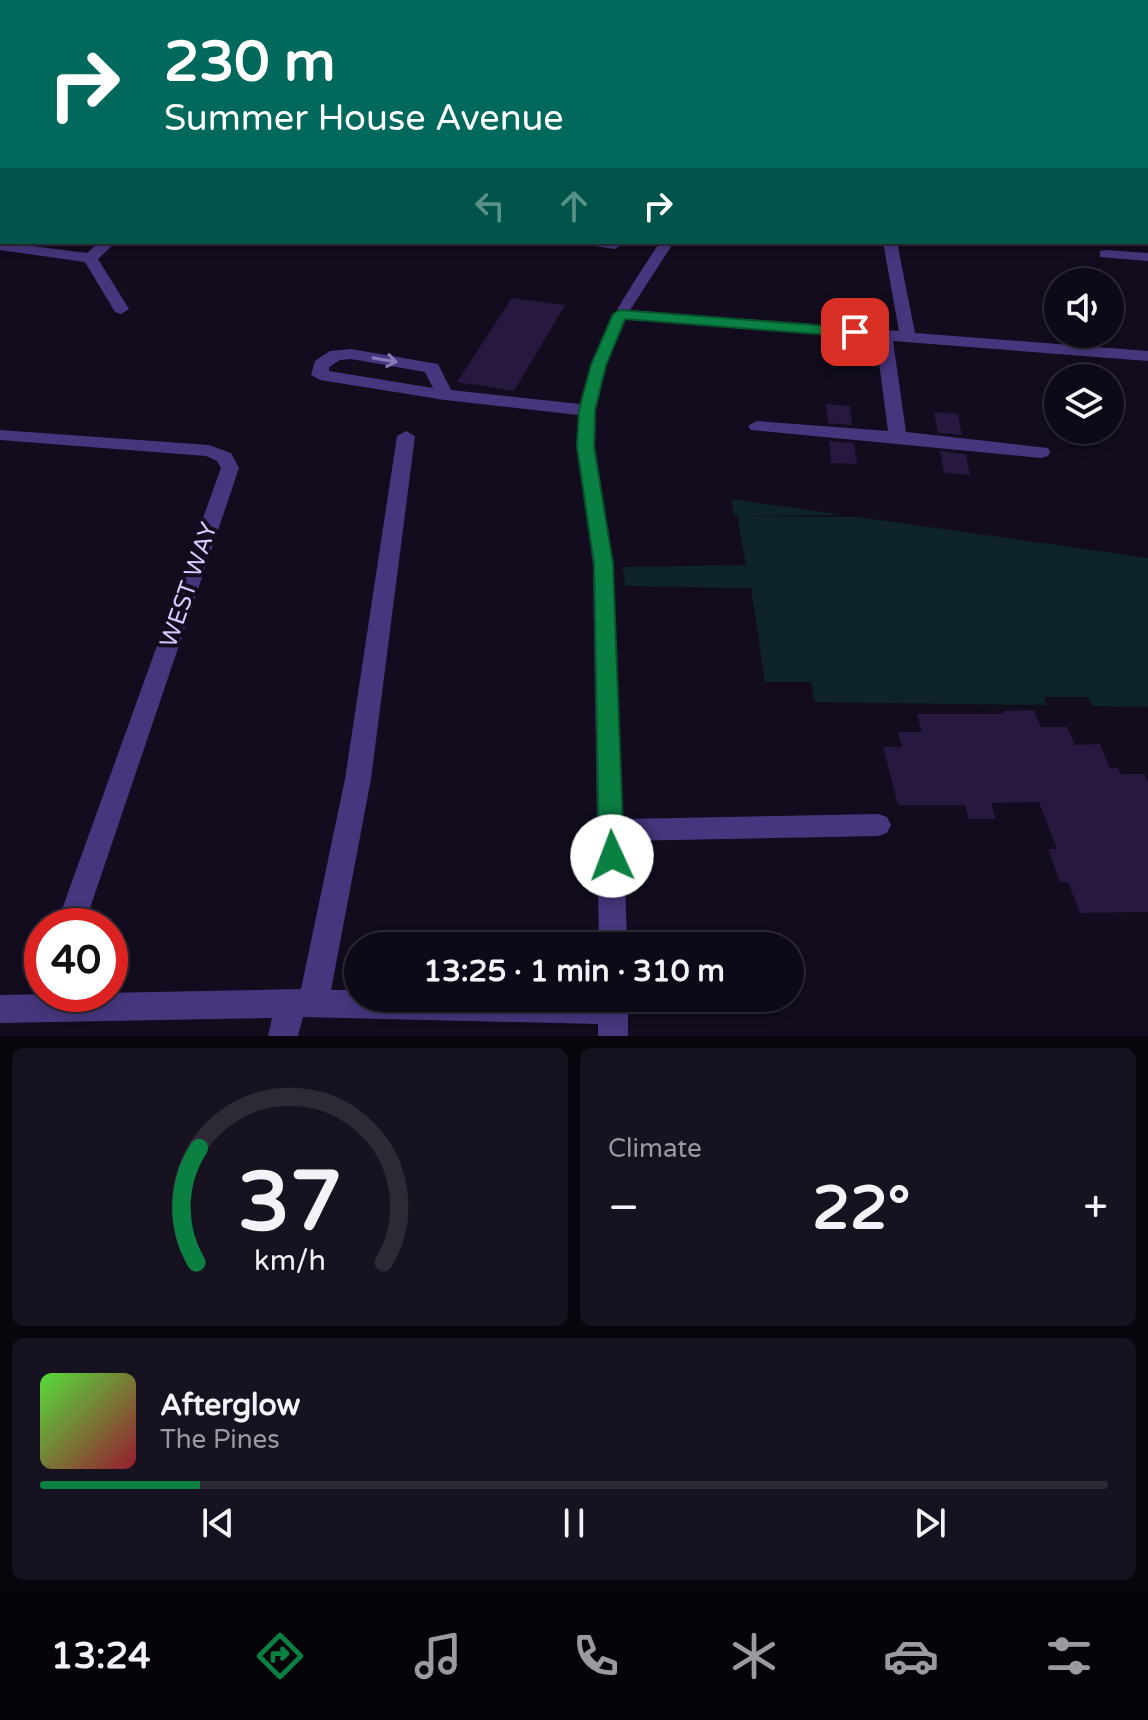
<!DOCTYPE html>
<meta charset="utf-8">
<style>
body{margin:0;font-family:"Varela Round",sans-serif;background:#17121f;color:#f1f3f6;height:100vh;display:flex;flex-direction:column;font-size:30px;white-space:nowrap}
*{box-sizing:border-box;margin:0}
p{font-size:26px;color:#9b9aa1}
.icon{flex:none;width:44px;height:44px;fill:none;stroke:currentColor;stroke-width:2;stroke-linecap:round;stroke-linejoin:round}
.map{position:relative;height:1036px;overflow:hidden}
.panel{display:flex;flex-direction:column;gap:12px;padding:12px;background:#08050c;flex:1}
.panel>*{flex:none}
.top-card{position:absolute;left:0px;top:0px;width:1148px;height:244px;box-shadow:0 4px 12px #0003,0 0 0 2px #2e2a35;background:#00695c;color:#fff;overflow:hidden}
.tools{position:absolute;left:1044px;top:268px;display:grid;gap:16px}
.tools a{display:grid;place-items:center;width:80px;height:80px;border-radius:50%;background:#0e0916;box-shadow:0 4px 12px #0003,0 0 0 2px #2e2a35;font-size:40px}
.speed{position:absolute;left:24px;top:908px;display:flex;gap:16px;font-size:40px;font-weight:700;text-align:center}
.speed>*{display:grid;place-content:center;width:104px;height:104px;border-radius:50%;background:#0e0916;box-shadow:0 4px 12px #0003,0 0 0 2px #2e2a35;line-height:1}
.speed .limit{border:12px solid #d22;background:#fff;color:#111}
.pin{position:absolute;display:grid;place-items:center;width:68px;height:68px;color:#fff;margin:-34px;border-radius:16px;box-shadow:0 4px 12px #0006}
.me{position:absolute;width:88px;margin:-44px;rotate:358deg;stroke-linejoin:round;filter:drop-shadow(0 0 6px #0008)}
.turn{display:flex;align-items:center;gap:28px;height:168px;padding:0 32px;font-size:36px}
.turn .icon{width:104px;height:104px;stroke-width:2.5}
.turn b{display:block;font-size:56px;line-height:68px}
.lanes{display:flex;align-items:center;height:76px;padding:0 32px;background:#0003;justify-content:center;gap:40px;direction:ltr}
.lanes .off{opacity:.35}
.big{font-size:60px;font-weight:800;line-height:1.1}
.panel .card{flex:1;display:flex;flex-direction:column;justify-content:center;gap:12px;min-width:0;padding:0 28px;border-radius:12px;background:#17121f}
.panel .dial{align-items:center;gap:0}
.dial svg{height:208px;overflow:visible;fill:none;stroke:#2e2a35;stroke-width:7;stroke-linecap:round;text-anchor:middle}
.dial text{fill:#f1f3f6;stroke:none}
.song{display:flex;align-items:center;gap:24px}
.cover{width:96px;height:96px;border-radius:12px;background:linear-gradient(135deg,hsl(110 70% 55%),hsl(350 70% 35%))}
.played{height:8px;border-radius:4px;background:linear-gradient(90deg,#0b8043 15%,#2e2a35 15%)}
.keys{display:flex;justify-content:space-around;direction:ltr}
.heat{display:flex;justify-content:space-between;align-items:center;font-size:44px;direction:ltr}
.panel .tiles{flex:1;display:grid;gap:12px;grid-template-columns:1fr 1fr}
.card:last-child{grid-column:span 2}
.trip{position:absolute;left:344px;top:932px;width:460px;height:80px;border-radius:40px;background:#0e0916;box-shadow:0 4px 12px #0003,0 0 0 2px #2e2a35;font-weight:800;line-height:80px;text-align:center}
.tabs{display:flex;height:128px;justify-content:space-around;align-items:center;background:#060409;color:#9b9aa1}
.tabs .icon{width:56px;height:56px}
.tabs .active{color:#0b8043}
.tabs b{font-size:36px;color:#f1f3f6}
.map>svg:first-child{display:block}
.green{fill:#0f2428}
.building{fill:#27183f}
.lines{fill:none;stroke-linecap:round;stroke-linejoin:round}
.path{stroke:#2ca0b0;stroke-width:2;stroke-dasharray:2 3;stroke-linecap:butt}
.minor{fill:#46367d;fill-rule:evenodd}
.highway{fill:#ff447d;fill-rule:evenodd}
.oneway{stroke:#8878b8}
.route{fill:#0b8043;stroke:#07532c;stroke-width:2}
.labels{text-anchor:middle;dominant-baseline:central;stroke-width:8;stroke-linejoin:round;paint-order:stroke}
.street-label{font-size:24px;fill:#d9c9ff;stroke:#120c1e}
</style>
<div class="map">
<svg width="1148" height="1036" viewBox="0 0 1148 1036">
<rect width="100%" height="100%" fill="#120c1e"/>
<path class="green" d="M731,499L844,515L741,516L858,517L1148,558V707L1092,706L1088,697H1044L1046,705L815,702L811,682H765L751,588L625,586L623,567L746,565L737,515H734Z"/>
<path class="building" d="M512,298L565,305L514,391L457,382Z
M826,404L850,406L852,425L828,423Z
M934,412L958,414L962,435L938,433Z
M829,441L854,443L857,464L831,463Z
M940,451L966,454L970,475L944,473Z
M1034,710L1041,727H1067L1075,745L1100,744L1110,768H1118L1121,774H1144L1148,782V912L1080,913L1068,882H1060L1048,849H1057L1039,802L991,803L996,819H969L965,805H898L883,747H902L898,732H922L917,714H1004L1003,711Z"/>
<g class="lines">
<path class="path" d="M897,2L915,0
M1018,2L1034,0"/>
<path class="minor" d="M151,0H166L149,2Z
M239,0H249L251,2H241Z
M593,0H603L592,2Z
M727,0H737L725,2Z
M831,0H842L844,2H833Z
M1057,0H1081L1055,2Z
M0,39H2L0,46Z
M1146,44H1148V50H1146Z
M0,98H2V104H0Z
M1146,162H1148V170H1146Z
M0,242L87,253L100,242H116L98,259L129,309L121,314L115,312L85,262L0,250Z
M586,242H625L615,249L588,245Z
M660,242H674L630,310L899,331L883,242H897L915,333L1148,351V361L893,341L906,432L1048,448L1050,452L1048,456L1041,458L751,430L748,426L757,421L888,431L876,339L626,319L606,365L596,410L595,447L613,564L623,819L878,814L887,817L891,825L887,833L878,836L624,841L627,946H599L593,564L577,447L578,415L445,400L320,380L311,375L315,361L330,351L351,349L438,364L451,390L580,404C596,338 623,298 660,242ZM351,359L425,372L433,388L329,371V367L340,360Z
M985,242H1009L1002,246L987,245Z
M1105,250L1148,253V261L1100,257V251Z
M0,430L209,445L231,453L239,468L84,926H56L221,468L217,461L206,456L0,440Z
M406,431L415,436L371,779L331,990H358V998H628V1036H598V1024L303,1017L298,1036H268L272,1018L0,1023V995L301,989L345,779L397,436Z"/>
<path class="highway" d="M931,0H957L929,2Z
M978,0H1005L976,2Z
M0,120H2V128H0Z"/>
</g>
<defs><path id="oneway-shaft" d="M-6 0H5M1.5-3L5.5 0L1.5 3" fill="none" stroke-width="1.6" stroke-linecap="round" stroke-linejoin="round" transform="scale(2)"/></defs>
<use class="oneway" href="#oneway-shaft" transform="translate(385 360) rotate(10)"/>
<path class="route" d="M620,310L855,328L862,332L855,337L625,319L606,365L595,410L594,447L613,564L624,856L620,863L612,866L603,863L599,856L594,564L577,447L579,410L591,365L613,314Z"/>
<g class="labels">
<g class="street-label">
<text transform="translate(189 585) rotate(-71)">WEST WAY</text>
</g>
</g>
</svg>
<div class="tools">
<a><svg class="icon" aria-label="sound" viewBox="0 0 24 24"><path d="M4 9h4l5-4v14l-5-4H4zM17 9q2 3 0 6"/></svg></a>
<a><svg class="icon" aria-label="layers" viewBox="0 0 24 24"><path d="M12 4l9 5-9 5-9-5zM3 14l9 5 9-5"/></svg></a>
</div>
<div class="speed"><div class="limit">40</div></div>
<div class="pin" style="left:855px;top:332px;background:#d93025"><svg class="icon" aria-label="arrive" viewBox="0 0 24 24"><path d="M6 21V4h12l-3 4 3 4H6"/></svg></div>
<svg class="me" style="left:612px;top:856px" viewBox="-20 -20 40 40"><circle r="19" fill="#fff"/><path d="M0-13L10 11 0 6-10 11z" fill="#0b8043"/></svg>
<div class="trip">13:25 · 1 min · 310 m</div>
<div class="top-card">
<div class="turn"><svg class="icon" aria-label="right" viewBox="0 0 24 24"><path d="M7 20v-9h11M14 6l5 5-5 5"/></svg><div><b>230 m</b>Summer House Avenue</div></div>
<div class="lanes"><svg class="icon off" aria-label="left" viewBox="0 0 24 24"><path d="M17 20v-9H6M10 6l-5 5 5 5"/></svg><svg class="icon off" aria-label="ahead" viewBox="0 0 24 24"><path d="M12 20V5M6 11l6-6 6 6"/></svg><svg class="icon" aria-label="right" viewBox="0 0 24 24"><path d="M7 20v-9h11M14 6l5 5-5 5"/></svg></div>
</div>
</div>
<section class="panel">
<div class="tiles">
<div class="card dial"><svg viewBox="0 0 100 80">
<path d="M14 69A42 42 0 1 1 86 69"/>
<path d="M14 69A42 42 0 0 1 15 25" stroke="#0b8043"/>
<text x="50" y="56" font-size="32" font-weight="700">37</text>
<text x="50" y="72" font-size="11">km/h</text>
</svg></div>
<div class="card"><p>Climate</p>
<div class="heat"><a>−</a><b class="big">22°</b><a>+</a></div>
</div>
<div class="card">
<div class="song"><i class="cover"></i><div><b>Afterglow</b><p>The Pines</p></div></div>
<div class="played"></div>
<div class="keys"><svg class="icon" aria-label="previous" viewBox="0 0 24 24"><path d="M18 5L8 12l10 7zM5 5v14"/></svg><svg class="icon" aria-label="pause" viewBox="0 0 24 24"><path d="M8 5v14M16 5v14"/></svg><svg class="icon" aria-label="next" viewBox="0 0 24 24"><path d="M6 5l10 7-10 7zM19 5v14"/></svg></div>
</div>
</div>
</section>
<nav class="tabs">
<b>13:24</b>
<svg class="icon active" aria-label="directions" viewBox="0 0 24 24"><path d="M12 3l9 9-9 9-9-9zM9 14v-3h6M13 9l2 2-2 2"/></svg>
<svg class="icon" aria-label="music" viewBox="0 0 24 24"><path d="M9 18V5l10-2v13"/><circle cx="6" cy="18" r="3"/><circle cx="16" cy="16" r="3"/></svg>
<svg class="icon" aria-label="phone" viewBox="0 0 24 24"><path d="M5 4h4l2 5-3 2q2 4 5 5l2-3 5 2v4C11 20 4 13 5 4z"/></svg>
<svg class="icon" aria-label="climate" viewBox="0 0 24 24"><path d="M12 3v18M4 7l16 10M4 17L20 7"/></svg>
<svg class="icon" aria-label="car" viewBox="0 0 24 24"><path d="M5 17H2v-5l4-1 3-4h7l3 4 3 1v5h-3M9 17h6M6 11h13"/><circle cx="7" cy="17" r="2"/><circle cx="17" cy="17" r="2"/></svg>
<svg class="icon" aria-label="filters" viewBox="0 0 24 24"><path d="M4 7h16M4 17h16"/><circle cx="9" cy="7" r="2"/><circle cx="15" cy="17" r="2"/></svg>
</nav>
